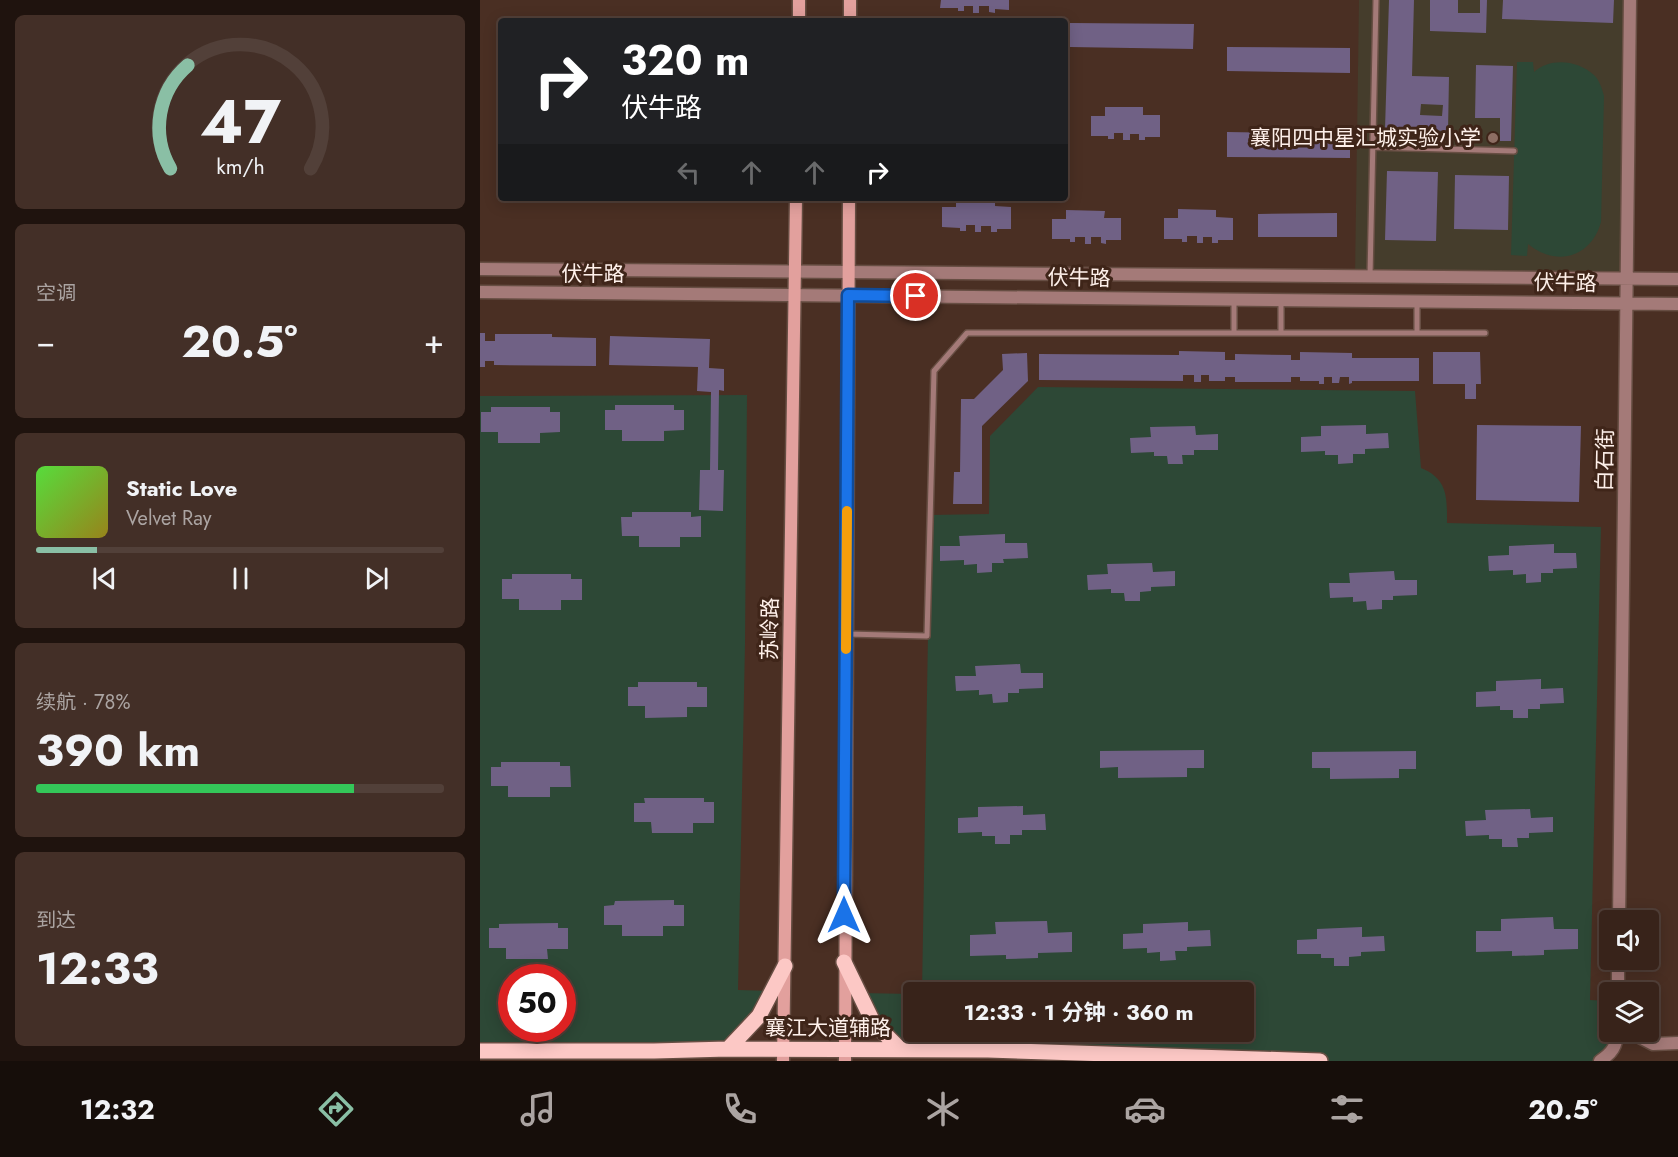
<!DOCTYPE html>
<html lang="zh">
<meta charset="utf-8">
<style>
body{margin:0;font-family:Jost,"Noto Sans SC",sans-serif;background:#432f27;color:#f1f3f6;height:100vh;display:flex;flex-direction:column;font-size:22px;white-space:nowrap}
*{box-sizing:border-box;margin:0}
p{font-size:20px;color:#aba4a2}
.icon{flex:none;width:33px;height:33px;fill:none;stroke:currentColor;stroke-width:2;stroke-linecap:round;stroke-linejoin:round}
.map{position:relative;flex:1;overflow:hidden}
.sheet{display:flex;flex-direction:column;gap:15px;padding:15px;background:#1f130e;width:480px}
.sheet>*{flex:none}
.guide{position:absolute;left:18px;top:18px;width:570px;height:183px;border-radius:6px;box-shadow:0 3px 15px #0003,0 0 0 2px #524039;background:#202124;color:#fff;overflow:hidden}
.fabs{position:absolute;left:1119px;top:910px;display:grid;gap:12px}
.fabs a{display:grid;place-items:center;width:60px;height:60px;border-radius:6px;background:#38231a;box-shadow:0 3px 15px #0003,0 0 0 2px #524039;font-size:30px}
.speed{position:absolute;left:18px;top:964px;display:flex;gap:12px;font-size:30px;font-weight:700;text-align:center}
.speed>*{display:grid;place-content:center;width:78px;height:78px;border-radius:50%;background:#38231a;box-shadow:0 3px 15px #0003,0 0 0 2px #524039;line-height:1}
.speed .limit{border:9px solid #d22;background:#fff;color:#111}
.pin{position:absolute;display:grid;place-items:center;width:51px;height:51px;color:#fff;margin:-26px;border:3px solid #fff;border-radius:50%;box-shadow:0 2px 6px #0007}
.me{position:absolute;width:66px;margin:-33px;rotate:0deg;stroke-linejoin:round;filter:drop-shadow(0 0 4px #0008)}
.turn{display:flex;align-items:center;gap:21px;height:126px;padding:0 24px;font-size:27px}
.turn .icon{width:78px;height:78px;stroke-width:2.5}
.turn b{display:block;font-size:42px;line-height:51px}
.lanes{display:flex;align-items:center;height:57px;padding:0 24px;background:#0003;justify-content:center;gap:30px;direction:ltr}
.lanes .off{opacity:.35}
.big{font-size:45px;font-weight:700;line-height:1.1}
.sheet .tile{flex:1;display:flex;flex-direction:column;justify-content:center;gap:9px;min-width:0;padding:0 21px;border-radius:9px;background:#432f27}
.sheet .dial{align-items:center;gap:0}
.dial svg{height:156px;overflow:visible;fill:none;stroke:#524039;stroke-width:7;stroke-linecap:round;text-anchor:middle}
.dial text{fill:#f1f3f6;stroke:none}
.song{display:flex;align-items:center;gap:18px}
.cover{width:72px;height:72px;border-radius:9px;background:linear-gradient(135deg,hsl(110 70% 55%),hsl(50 70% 35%))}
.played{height:6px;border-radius:3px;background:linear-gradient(90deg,#8abfa5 15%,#524039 15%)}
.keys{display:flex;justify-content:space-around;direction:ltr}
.heat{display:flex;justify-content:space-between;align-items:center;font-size:33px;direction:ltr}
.charge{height:9px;border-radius:4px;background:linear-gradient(90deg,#34c759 78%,#524039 0)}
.trip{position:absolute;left:423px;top:982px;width:351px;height:60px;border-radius:6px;background:#38231a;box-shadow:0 3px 15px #0003,0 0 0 2px #524039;font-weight:700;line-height:60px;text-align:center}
.dock{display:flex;height:96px;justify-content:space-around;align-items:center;background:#160e0a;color:#aba4a2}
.dock .icon{width:42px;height:42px}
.dock .on{color:#8abfa5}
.dock b{font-size:27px;color:#f1f3f6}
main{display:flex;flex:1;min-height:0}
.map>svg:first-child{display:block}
.education{fill:#453d2c}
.green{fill:#2d4836;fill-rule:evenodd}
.building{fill:#706185;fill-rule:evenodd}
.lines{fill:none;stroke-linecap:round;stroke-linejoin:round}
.service-casing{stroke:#674e43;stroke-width:8}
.tertiary-casing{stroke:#674e43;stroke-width:15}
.secondary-casing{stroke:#674e43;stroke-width:15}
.primary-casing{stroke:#674e43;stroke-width:18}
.service{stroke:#a47a78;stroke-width:5}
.tertiary{stroke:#a47a78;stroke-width:12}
.secondary{stroke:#e2a09d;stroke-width:12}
.primary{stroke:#fcc8c5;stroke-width:15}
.route-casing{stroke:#114b97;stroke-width:15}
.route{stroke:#1a73e8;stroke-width:10}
.slow{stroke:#f59e0b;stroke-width:10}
.education-dot{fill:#8d6e63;stroke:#3f2519;stroke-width:2}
.labels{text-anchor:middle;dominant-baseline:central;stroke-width:6;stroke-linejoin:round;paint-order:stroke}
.poi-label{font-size:21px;fill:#fef0ea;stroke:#3f2519;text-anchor:end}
.street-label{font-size:21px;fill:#fef0ea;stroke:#3f2519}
</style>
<main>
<section class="sheet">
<div class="tile dial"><svg viewBox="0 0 100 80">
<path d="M14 69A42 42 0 1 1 86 69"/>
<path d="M14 69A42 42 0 0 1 23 16" stroke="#8abfa5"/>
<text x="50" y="56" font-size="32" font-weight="700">47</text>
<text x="50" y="72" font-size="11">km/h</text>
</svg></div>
<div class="tile"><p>空调</p>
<div class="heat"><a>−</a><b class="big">20.5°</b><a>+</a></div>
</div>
<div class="tile">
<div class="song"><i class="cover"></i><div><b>Static Love</b><p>Velvet Ray</p></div></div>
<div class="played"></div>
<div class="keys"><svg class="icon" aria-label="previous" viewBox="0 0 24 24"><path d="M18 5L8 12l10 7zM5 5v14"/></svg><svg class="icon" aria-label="pause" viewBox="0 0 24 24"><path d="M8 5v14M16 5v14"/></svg><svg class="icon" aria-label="next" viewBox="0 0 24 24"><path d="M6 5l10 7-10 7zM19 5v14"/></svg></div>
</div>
<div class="tile"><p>续航 · 78%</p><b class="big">390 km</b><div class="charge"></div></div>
<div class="tile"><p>到达</p><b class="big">12:33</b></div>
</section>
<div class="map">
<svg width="1198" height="1061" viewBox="0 0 1198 1061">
<rect width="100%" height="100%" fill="#4a2f23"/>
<path class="education" d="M879,0H1150L1147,278L875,276Z"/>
<path class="green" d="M1037,62H1053L1054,72C1070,57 1098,60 1114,75C1120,81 1122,89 1124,96L1121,222C1111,258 1076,267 1048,244L1047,256L1031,255Z
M558,387L935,391L941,468C968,479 967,497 967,523L1121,527L1110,1000L1129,1001L1130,1032H1137L1120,1061H840L420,1049L379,993L433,994L434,1032H764V993H442L450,515L509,514L510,436Z
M267,395L265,644L258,990L292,991L248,1049L0,1051V396ZM32,978H82V1029H32Z"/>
<path class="building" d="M461,0H529V10L515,9V13L509,12V6H499V13H493V6H484V11H478V8H460Z
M909,0H934L932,76L969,77L968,131L905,129ZM941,104L963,105L962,116L940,115Z
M950,0H978V13H1000V0H1007L1006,33L950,31Z
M1023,0H1134L1133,23L1022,19Z
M590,23L714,24L713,49L590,47Z
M747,47L870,48V73L747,71Z
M996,65L1033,66L1031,141H1020V118H995Z
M625,107H663V115H680V137H665V140H659V134H650V140H643V133H634V139H628V136H611V116H625Z
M747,132L870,134V158L747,157Z
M907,171L958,172L956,241L905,240Z
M975,175L1029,176L1028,230L974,229Z
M476,198L515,199V206L531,207V229H517V232H511V226H501V232H495V225H486V231H480V228L462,227V207H476Z
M698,209L736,210V217L753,218V240H738V243H732V237H723V243H717V236H707V242H702V239H684V218H698Z
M586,210L625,211L624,218H641V240H626V244L621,243V237H611V244H605V237H595V242H590V239H572V219H586Z
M857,213V237H778V214Z
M0,333H5V341H15V334H72V337L116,338V366L14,365V361H5V367H0Z
M130,336L230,339L229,368L244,369V391L239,390L238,470H244L243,511L219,510L220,470H230L231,392L217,391L218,367L129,365Z
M699,351L745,352V360H755V354L811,355V360H820V352L872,353V358H939V381H872V383L869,384V377H860L859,383H852V377H844V384H839V381H820V377H811V382H755V377H745V381H729V375H721V382H714V375H703V381L559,380V354L699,355Z
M953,352H1000L1001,384H996V399H985V384H953Z
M547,353L548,381L502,426V504H473L474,472H480L481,399H494L523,370L522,354Z
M135,405H194V410H204V430L184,431V441H142V430H125V410H135Z
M11,407H70V412H80V432L60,433V443H18V432H1V412H11Z
M886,425V434L908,433L909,448L885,449V454H873V463L858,464V455H845V451L821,452V437L841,436V426Z
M997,425L1101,426L1099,502L996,500Z
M715,426L716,435L738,434V450H714V455H702L703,464H688L687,456H674V452L651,453L650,438L671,437L670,427Z
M152,512H211V517L221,516V537H200V547H159V536H142L141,517H152Z
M525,534V543H547L548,558L523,559L524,563H512V572L497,573V564L484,565V560L460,561V546H480L479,536Z
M1074,544V553H1096L1097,568L1073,569V573H1061V582L1046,583V574L1033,575V570L1009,571L1008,556L1029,555V546Z
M672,563L673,572L695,571V586L671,587V591L660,592V601H645L644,593H631V589L608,590L607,575L628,574L627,564Z
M914,571L915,580H937V595L913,596V600H902V609L887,610L886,601L873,602V597L850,598L849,583H870L869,573Z
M32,574H91V579H102V600H81V610H39V599H22V579H32Z
M540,664L541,673H563V688L539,689V693H528V702L513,703L512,694L499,695V690L476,691L475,676H496L495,666Z
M1061,679V689L1083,688L1084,703L1060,704V709H1048V718H1033V710H1020V706L996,707V692L1016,691V681Z
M158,682H217V687H227V707H207V717L165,718V706H148V687H158Z
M724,750V768H707V777L638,778V767L620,768V751Z
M936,751V769H919V778L850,779V768H832V752Z
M21,762H80V766H90L91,787H70V797H28V786H11V767H21Z
M164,798H224V802H234V823H213V833H172L171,822H154V803H165Z
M543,806V815L565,814L566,830H542V835H530V844H515V836H502V832L478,833V818L498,817V807Z
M1050,809L1051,818L1073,817V832L1049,833V838H1037L1038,847H1022V839H1009V835L986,836L985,821L1006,820L1005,810Z
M194,900V905H204V926H183V936H142V925H124V906L134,905L135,901Z
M1073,917L1074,929H1098V949L1064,950V955L1032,956V951L996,952V931H1021V919Z
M567,921L568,933L592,932V952L558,953V958L526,959V955L490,956V935L516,934L515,922Z
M708,922V931L730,930L731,946L707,947V951H695L696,960L680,961V952L667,953V948L643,949V934L663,933V924Z
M78,923V928H88V949H67L68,959H26V948H9V928H19V924Z
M882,927V937L904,936L905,951L881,952V956L869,957V966H854V958H841V954H817V940L837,939V929Z"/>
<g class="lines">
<defs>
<path id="service" d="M893,147L1034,151
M890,276L896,0
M754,299V333
M937,302V333
M801,333V300
M367,634L447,636L454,371L487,333H1005"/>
<path id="tertiary" d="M0,269L1198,279
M0,292L1198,304
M1139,921L1150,0
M1138,993V960
M1150,1032L1173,1044L1198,1043
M1120,1061C1132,1053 1137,1046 1137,1032"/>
<path id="secondary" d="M319,21V0
M370,21V0
M303,1061L316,198
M365,1061L369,198"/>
<path id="primary" d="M364,962L393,1022L420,1049
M248,1049L279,1016L305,966
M0,1051H174L248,1049L508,1050L840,1061"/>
</defs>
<use href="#service" class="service-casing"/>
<use href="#tertiary" class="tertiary-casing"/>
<use href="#secondary" class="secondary-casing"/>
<use href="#primary" class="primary-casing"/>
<use href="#service" class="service"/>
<use href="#tertiary" class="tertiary"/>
<use href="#secondary" class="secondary"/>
<use href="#primary" class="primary"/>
</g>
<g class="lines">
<defs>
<path id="route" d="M364,915L368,295L436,296"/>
</defs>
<use href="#route" class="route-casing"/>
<use href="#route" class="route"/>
<path class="slow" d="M366,649L367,511"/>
</g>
<circle class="education-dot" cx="1013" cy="138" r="6"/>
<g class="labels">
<g class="poi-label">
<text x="1001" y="138">襄阳四中星汇城实验小学</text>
</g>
<g class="street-label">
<text x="113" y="274">伏牛路</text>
<text transform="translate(599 278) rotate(1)">伏牛路</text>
<text transform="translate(1085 283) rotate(1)">伏牛路</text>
<text transform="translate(1125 460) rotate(-89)">白石街</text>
<text transform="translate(290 629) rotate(-89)">苏岭路</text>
<text x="348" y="1028">襄江大道辅路</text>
</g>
</g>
</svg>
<div class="fabs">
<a><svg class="icon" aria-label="sound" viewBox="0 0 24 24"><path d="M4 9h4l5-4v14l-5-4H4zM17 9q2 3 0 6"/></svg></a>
<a><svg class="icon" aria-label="layers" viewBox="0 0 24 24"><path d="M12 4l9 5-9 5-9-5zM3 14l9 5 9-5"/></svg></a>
</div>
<div class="speed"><div class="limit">50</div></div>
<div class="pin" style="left:436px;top:296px;background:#d93025"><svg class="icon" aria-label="arrive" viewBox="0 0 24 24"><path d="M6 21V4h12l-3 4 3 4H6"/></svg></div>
<svg class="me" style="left:364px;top:915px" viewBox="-20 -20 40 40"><path d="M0-17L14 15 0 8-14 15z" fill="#1a73e8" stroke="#fff" stroke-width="4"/></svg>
<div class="trip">12:33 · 1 分钟 · 360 m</div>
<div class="guide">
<div class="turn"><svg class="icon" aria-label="right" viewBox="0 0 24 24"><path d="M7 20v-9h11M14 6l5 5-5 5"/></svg><div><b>320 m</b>伏牛路</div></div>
<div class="lanes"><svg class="icon off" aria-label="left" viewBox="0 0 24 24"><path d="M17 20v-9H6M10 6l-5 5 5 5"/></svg><svg class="icon off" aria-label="ahead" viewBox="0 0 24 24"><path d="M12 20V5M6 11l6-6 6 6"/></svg><svg class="icon off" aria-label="ahead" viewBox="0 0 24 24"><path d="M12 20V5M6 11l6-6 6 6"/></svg><svg class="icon" aria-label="right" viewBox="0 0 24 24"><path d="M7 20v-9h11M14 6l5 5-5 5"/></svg></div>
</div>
</div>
</main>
<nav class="dock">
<b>12:32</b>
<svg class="icon on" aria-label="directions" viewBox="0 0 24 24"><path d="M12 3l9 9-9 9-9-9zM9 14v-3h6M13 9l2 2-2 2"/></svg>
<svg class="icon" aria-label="music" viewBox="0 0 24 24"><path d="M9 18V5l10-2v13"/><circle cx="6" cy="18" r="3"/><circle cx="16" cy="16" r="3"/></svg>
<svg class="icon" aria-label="phone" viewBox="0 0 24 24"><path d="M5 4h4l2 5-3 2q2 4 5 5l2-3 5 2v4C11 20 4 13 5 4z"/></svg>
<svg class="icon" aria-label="climate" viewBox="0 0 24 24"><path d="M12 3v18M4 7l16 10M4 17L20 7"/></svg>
<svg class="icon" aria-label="car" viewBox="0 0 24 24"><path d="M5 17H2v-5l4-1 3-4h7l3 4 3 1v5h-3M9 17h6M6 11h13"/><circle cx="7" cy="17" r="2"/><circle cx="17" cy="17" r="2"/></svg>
<svg class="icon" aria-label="filters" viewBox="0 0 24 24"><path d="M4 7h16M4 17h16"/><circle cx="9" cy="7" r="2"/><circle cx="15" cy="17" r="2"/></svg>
<b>20.5°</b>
</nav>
